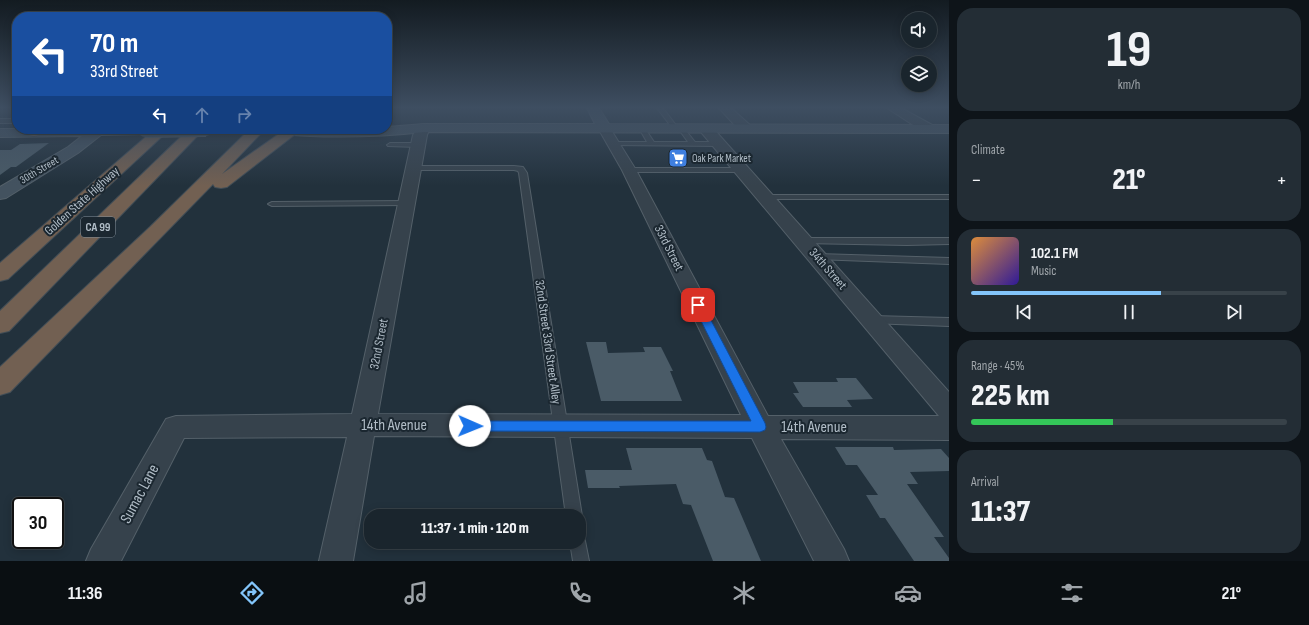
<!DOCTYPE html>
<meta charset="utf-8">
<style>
body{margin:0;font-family:"Sofia Sans Condensed",sans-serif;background:#232d35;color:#f1f3f6;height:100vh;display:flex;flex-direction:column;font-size:15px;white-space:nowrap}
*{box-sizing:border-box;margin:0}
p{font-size:13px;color:#9fa5aa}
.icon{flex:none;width:22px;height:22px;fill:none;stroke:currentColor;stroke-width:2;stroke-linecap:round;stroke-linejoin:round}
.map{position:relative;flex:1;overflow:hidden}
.details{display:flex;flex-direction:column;gap:8px;padding:8px;background:#0e1419;width:360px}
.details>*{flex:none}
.hud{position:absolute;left:12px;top:12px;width:380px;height:122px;border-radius:16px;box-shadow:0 2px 10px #0003,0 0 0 1px #384249;background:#1a4fa0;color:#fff;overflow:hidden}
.buttons{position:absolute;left:901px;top:12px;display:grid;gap:8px}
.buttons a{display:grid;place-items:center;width:36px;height:36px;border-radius:50%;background:#1a252d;box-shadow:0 2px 10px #0003,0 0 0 1px #384249;font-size:20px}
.speed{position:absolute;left:12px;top:497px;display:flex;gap:8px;font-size:20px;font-weight:700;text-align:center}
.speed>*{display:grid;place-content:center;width:52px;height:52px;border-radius:50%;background:#1a252d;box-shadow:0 2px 10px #0003,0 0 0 1px #384249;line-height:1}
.speed .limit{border:2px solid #111;border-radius:6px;background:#fff;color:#111}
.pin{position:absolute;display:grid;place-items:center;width:34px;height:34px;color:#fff;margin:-17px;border-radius:8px;box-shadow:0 2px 6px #0006}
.me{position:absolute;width:44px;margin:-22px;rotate:91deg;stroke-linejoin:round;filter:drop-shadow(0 0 3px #0008)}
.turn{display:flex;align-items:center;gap:14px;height:84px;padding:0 12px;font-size:18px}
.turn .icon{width:52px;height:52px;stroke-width:2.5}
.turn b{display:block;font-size:28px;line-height:34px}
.lanes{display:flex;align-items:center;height:38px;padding:0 12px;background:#0003;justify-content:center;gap:20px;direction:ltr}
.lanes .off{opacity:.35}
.big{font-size:30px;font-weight:800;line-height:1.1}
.details .tile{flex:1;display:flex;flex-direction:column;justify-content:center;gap:6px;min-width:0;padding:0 14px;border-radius:16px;background:#232d35}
.details .dial{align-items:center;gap:0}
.dial b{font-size:52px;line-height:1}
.song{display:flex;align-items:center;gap:12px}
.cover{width:48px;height:48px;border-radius:6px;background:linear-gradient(135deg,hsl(30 70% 55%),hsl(250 70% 35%))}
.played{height:4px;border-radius:2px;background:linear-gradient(90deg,#83c5fa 60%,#384249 60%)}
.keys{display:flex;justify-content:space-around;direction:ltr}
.heat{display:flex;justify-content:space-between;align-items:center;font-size:22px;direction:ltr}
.charge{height:6px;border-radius:3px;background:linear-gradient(90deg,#34c759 45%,#384249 0)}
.trip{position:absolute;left:364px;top:509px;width:222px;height:40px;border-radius:16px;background:#1a252d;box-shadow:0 2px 10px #0003,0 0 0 1px #384249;font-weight:800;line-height:40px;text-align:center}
.menu{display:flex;height:64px;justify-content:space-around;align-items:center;background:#0a0f12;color:#9fa5aa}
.menu .icon{width:28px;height:28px}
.menu .on{color:#83c5fa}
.menu b{font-size:18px;color:#f1f3f6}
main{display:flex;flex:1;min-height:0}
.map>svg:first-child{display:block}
.building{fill:#4a5b67}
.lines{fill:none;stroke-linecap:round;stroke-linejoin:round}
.lane-casing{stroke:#546069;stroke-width:2}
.street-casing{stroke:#546069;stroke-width:2}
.secondary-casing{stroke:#546069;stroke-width:2}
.highway-casing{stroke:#414d56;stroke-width:2}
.lane{fill:#36424c;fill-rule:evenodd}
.street{fill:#36424c;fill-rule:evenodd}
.secondary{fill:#43525f;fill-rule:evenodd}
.highway{fill:#726052;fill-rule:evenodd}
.secondary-bridge-casing{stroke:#546069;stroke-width:16;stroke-linecap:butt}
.secondary-bridge{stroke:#43525f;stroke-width:14}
.route{fill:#1a73e8;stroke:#114b97}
.labels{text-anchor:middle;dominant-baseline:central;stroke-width:4;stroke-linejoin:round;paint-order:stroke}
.far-poi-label{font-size:11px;fill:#b1bdc7;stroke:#1b2730;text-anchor:start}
.far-street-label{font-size:11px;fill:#b1bdc7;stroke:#1b2730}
.shield{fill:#1b2730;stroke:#84909a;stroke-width:1}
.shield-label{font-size:12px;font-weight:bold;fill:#b1bdc7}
.street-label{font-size:13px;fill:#b1bdc7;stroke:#1b2730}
.near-street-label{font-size:16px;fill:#b1bdc7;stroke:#1b2730}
</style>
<main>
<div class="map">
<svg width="949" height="561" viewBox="0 0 949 561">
<rect width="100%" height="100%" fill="#22313c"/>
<path class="building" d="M49,143L16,167H11L0,175V150H11L20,144Z
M586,342H606L608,353L645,352L643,347H661L673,371H670L682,401H601Z
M836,378H856L873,399L847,400L852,407H803L793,393H799L793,382H838Z
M835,447H893L894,450L941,449L949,458V471L910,472L918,484H907L944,537H934L949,558V561H914L885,518H880L866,495H878L857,465H846Z
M626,448H702L707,460L712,461L725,497L734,498L761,561H713L691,505L683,504L676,484L619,486L620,488H588L585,470H632Z"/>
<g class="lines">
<defs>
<path id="lane" d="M657,108H663L678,128L683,127L695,142H720L723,144L720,146L612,145V143L614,142H647L639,128L642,126L644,127L654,142H688L678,128L673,129Z
M0,119H17V123H0Z
M390,143H418L421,145L418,147L388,146L387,145Z
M411,166H514L523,167L527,173L582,516L580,521L579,516H566L519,173L518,171L514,170H414L410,168Z
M626,168H743L747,170L743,172H629L625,170Z
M764,195H949V199H767L763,197Z
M407,201L411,203L410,205L272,206L268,204L272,202Z
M805,238H949V244L907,245L802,243L800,241Z
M818,254L949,258V264L815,259L813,257L815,255Z
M873,316L949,318V326L869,323L868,320L869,317Z
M579,534L584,536L589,561H573L570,542H579Z"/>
<path id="street" d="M719,108H731L751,126L752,129L751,132H741Z
M887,108H901L934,126L935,129L934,132H924Z
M424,124L428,125L430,128L427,135L378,414L741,415L622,170L598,128L600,125H608L636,170L768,416H939L701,132L700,129L701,126H711L949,392V440L781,439L844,549L849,561H814L752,438L374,436L353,561H319L347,437L184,438L121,561H86L91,549L166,419L176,416L352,414L413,135L420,125Z"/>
<path id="secondary" d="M587,108H599L609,124L949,125V133L424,132C371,138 319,138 266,133L261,132L259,129H387V127L424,124H595Z
M0,129H151L152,130L150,133L145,134L101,135L78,153L6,198L0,199V187L68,147L82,136L0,137Z"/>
<path id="highway" d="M29,129H56L54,132L34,136L29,135L27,132Z
M91,129H106C102,135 99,136 92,134L90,131Z
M155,129H170L8,279L0,281V263Z
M189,129H204L9,331L0,333V311Z
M250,129H265L222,174L286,129H296L298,132L227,187L221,188L215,187L213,184L10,392L0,395V367L150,227Z"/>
</defs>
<use href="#lane" class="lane-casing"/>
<use href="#street" class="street-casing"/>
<use href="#secondary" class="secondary-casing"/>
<use href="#highway" class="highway-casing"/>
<use href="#lane" class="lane"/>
<use href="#street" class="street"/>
<use href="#secondary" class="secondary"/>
<use href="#highway" class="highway"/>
<defs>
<path id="secondary-bridge" d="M145,130L206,129"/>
</defs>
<use href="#secondary-bridge" class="secondary-bridge-casing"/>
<use href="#secondary-bridge" class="secondary-bridge"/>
</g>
<linearGradient id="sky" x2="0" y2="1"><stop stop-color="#131b21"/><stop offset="0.58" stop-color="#3e4e61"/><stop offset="1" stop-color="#3e4e61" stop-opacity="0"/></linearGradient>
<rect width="949" height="186" fill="url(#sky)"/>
<path class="route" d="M698,302L703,305L765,423L766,427L765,430L760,432L470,431L465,429L464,426L465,422L470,421H751L693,305Z"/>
<defs>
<symbol id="supermarket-square" viewBox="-11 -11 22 22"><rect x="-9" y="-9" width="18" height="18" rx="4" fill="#3f7fe0" stroke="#1b2730"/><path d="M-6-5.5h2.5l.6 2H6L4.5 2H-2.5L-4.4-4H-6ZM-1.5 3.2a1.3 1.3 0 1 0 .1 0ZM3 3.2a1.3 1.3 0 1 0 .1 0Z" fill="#fff"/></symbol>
</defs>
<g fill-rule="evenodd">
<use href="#supermarket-square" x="667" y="147" width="22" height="22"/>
</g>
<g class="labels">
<g class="far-poi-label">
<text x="692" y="158">Oak Park Market</text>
</g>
<g class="far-street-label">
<text transform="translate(39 170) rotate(-31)">30th Street</text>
</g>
<rect class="shield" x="81" y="217" width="34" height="20" rx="3"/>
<g class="shield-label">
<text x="98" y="227">CA 99</text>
</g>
<g class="street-label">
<text transform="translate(82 201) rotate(-42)">Golden State Highway</text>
<text transform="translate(669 248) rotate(63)">33rd Street</text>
<text transform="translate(828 269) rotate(49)">34th Street</text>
<text transform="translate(548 342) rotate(82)">32nd Street 33rd Street Alley</text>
<text transform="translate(379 344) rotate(-79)">32nd Street</text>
</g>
<g class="near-street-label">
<text x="394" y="425">14th Avenue</text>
<text x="814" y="427">14th Avenue</text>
<text transform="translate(140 494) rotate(-62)">Sumac Lane</text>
</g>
</g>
</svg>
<div class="buttons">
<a><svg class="icon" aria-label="sound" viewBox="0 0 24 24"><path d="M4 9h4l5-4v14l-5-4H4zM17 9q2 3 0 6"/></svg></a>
<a><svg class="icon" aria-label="layers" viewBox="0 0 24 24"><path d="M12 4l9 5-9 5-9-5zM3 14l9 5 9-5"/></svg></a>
</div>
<div class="speed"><div class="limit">30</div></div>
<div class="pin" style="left:698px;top:305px;background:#d93025"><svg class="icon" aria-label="arrive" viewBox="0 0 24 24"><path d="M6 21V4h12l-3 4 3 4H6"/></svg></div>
<svg class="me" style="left:470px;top:426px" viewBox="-20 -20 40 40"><circle r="19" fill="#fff"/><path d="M0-13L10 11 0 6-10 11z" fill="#1a73e8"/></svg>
<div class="trip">11:37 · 1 min · 120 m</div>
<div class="hud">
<div class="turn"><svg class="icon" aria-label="left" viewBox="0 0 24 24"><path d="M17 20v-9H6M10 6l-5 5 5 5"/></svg><div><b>70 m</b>33rd Street</div></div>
<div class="lanes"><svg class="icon" aria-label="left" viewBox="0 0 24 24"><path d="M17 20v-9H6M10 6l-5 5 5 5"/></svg><svg class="icon off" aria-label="ahead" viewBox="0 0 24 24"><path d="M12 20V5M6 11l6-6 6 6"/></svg><svg class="icon off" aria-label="right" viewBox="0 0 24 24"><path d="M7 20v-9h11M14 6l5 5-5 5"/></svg></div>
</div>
</div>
<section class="details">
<div class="tile dial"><b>19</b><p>km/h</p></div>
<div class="tile"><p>Climate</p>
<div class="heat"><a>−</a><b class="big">21°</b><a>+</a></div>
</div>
<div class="tile">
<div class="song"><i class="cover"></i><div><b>102.1 FM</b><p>Music</p></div></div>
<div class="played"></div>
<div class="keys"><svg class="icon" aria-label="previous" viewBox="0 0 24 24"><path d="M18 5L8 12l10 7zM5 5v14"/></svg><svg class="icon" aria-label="pause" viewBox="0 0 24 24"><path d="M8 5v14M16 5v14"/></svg><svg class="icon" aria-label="next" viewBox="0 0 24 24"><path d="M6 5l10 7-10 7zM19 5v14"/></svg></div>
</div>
<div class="tile"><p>Range · 45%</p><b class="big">225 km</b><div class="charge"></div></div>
<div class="tile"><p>Arrival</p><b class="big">11:37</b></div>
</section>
</main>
<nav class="menu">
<b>11:36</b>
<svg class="icon on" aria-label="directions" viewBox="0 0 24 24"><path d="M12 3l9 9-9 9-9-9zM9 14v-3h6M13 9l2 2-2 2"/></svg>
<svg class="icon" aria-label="music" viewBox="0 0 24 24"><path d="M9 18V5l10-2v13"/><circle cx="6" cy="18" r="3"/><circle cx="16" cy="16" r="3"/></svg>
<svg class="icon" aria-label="phone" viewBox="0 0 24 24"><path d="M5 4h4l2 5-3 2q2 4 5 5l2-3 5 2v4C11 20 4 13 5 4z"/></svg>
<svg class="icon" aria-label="climate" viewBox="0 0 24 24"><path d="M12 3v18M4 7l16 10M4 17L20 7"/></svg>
<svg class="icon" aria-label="car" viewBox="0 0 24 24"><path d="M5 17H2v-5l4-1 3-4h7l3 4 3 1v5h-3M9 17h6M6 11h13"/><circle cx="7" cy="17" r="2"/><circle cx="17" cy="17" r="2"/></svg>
<svg class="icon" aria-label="filters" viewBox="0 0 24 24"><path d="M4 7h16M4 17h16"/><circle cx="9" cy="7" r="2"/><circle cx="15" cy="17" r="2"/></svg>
<b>21°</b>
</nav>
